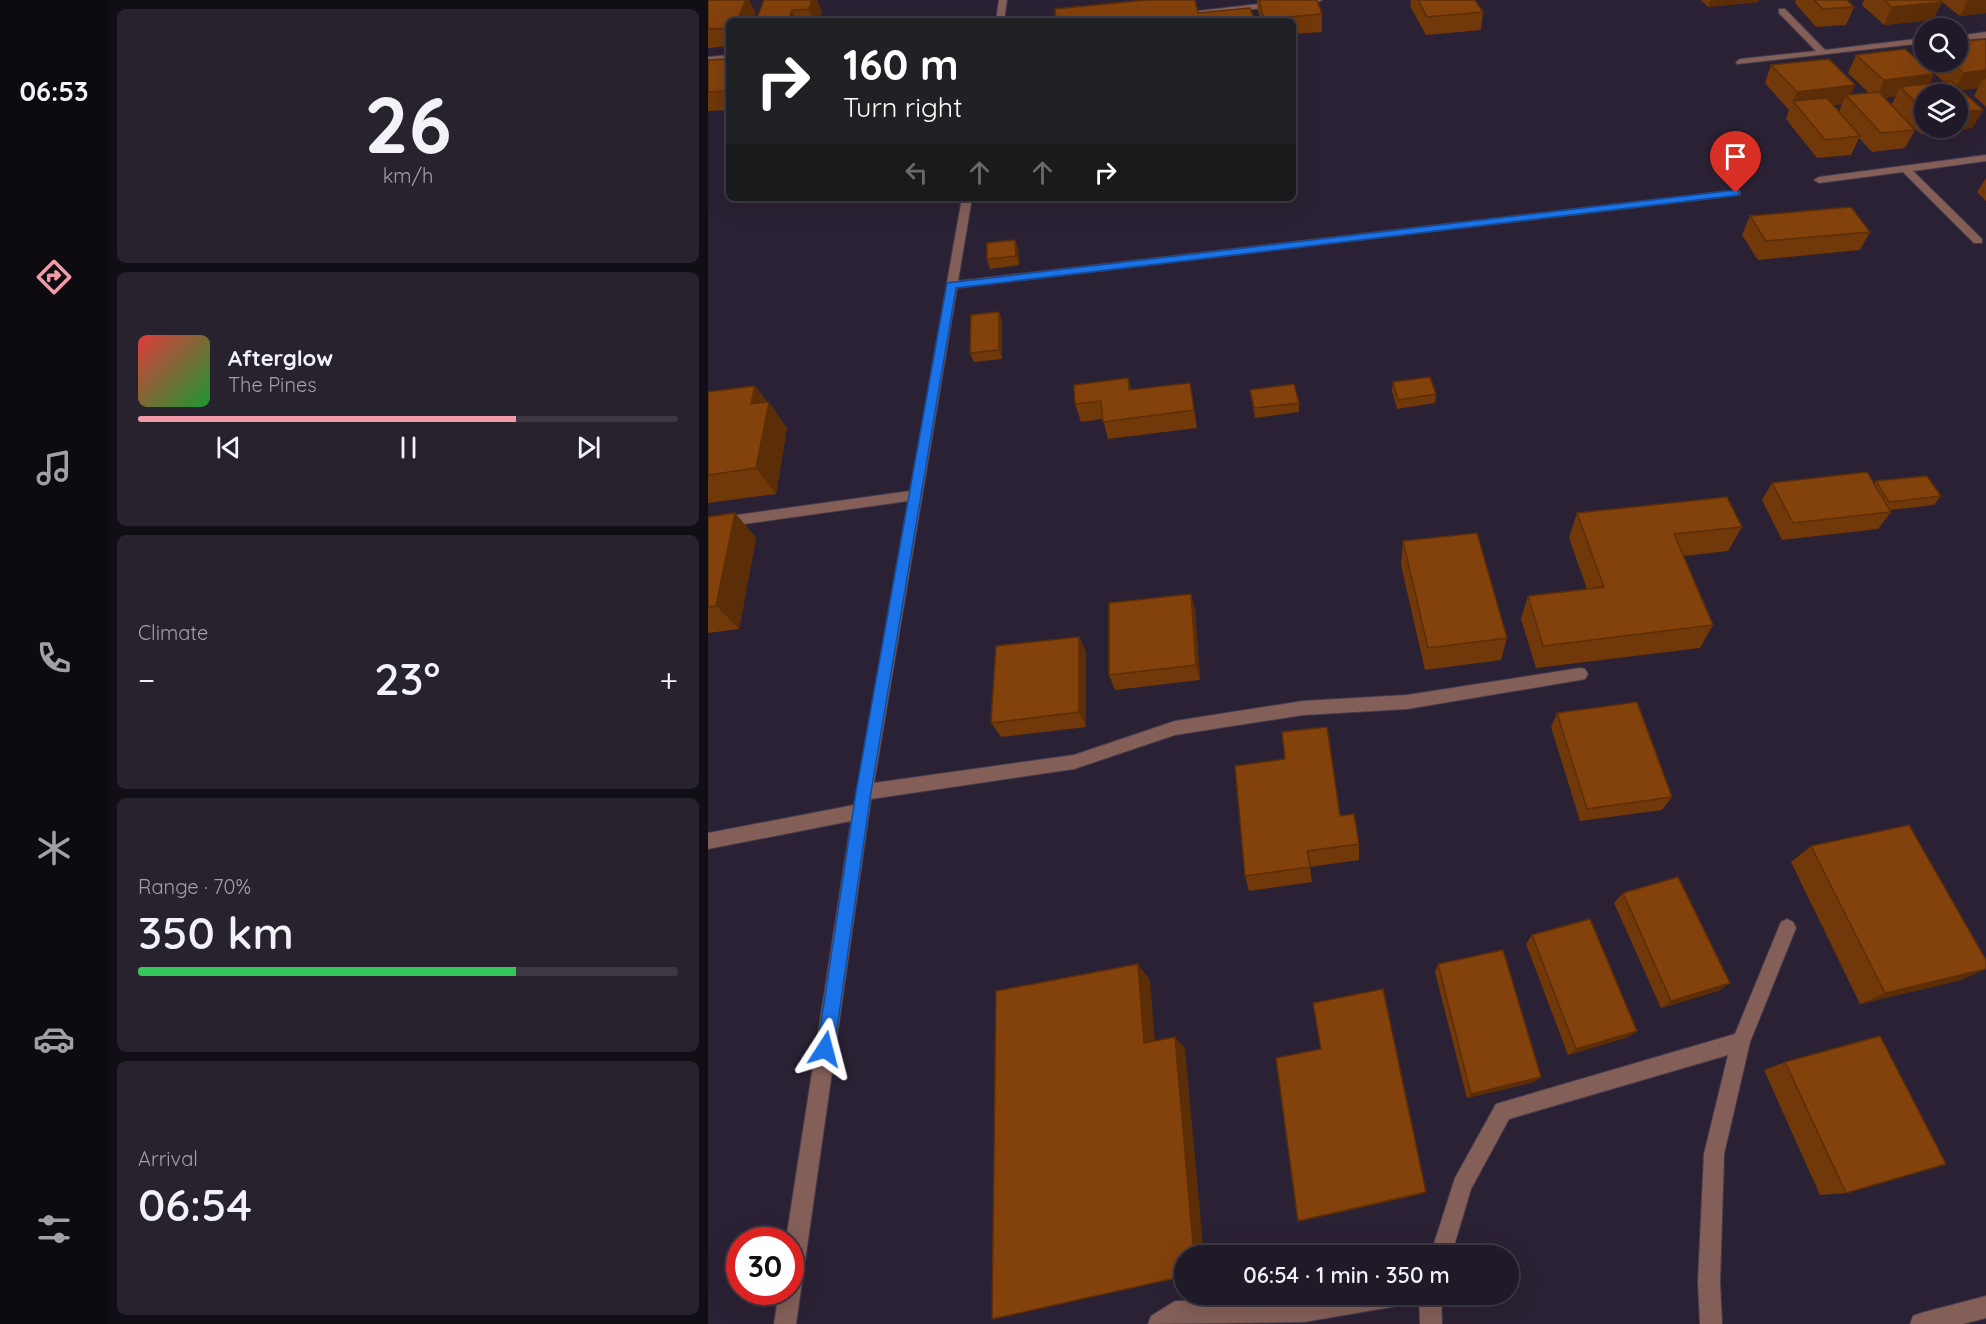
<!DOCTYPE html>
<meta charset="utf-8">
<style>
body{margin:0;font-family:Quicksand,sans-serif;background:#28222f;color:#f1f3f6;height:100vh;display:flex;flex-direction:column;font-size:22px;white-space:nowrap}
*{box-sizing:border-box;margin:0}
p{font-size:20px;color:#a2a0a7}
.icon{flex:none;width:33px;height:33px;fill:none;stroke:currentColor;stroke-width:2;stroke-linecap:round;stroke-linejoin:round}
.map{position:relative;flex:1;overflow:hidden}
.side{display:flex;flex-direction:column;gap:9px;padding:9px;background:#120e15;width:600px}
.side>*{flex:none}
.guide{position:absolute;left:18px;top:18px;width:570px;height:183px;border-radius:9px;box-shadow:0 6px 24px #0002,0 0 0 2px #3d3844;background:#202124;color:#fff;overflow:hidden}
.tools{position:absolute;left:1206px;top:18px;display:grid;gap:12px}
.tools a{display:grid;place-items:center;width:54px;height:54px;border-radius:50%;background:#201927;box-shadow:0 6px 24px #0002,0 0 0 2px #3d3844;font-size:30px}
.speed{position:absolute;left:18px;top:1227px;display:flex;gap:12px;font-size:30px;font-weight:700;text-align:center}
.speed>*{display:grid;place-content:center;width:78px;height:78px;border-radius:50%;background:#201927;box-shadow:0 6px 24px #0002,0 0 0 2px #3d3844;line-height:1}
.speed .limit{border:9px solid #d22;background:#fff;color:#111}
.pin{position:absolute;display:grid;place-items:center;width:51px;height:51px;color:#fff;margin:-62px -26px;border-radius:50% 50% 50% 0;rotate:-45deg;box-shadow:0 0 6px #0007}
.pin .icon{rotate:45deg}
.me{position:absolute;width:66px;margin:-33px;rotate:9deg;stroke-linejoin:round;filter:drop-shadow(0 0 4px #0008)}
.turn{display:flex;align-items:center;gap:21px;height:126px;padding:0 18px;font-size:27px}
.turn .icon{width:78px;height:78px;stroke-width:2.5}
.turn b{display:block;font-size:42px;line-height:51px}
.lanes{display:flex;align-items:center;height:57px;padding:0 18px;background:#0003;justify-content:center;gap:30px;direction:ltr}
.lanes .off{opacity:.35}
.big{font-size:45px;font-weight:600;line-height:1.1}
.side .card{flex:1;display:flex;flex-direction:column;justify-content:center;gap:9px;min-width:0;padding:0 21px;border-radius:9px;background:#28222f}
.side .dial{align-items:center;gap:0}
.dial b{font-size:78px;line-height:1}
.song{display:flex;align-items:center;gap:18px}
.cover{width:72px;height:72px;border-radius:9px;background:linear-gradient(135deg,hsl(0 70% 55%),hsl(130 70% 35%))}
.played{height:6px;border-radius:3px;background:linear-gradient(90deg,#f39aa9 70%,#3d3844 70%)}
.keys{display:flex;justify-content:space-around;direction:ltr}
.heat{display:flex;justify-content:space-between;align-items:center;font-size:33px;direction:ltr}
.charge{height:9px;border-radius:4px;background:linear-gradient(90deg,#34c759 70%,#3d3844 0)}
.trip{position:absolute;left:466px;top:1245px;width:345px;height:60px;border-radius:30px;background:#201927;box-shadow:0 6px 24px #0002,0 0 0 2px #3d3844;font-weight:600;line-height:60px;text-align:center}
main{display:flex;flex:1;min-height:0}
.tab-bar{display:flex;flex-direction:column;width:108px;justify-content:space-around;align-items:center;background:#0d0a10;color:#a2a0a7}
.tab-bar .icon{width:42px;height:42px}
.tab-bar .active{color:#f39aa9}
.tab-bar b{font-size:27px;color:#f1f3f6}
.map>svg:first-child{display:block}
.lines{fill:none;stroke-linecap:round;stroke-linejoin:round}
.street-casing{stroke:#463c4e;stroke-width:2}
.street{fill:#835f58;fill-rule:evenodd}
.wall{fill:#71380a;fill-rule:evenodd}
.shaded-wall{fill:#5c2e08}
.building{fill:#83410c;stroke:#5c2e08;stroke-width:1.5}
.route{fill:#1a73e8;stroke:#114b97;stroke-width:1.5}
</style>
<main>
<nav class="tab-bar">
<b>06:53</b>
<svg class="icon active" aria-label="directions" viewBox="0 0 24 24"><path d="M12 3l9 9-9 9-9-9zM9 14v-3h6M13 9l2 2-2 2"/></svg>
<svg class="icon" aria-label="music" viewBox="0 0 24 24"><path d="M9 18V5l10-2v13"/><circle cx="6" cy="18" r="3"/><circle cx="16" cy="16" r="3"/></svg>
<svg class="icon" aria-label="phone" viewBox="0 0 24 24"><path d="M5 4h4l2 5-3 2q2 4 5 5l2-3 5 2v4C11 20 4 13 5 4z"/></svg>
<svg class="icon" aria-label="climate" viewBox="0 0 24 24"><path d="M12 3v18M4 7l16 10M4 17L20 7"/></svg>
<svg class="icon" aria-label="car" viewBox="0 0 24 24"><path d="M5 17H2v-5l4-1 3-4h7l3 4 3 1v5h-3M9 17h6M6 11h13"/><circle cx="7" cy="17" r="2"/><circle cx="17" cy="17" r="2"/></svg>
<svg class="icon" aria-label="filters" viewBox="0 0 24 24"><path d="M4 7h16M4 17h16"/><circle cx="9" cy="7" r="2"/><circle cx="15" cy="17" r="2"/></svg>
</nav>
<section class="side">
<div class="card dial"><b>26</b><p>km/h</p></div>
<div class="card">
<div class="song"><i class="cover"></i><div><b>Afterglow</b><p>The Pines</p></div></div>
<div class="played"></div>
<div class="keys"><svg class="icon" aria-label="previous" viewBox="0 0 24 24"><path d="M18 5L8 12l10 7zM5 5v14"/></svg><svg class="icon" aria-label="pause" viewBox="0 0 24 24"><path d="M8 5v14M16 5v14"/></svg><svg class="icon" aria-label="next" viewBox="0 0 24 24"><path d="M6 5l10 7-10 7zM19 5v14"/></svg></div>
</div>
<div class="card"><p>Climate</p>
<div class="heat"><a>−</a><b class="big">23°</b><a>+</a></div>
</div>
<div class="card"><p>Range · 70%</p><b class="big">350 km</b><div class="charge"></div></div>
<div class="card"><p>Arrival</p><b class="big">06:54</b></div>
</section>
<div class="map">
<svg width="1278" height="1324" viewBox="0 0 1278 1324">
<rect width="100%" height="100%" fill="#2b2134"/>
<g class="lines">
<defs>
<path id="street" d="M291,0H299L296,21H288Z
M587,0H614L610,2L472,17L468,15L472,13Z
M1071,9H1077L1117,50L1216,38V43L1029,64L1028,62L1032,59L1108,51L1071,13Z
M1278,32V38L1250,40V36Z
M21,55V61L0,63V57Z
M1278,155V161L1205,171L1274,239V243H1266L1195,172L1111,183L1106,180L1111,177Z
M1028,190L1032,191V195L249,288L166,783L366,755L467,721L595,701L699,695L872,668L877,669L880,674L877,679L872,680L699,709L595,715L467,735L366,769L163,799L88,1324H66L71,1292H82V1240H78L143,821L0,849V833L146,805L200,501L0,529V519L202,491L254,198H264L250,281Z
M1079,919L1085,922L1088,928L1042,1042L1016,1154L1012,1282L1014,1324H992L990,1282L996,1154L1020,1055L801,1119L763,1189L743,1256H722L747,1178L788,1104L1027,1034L1073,922Z
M629,1294H706L703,1302L695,1305L596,1322L440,1324L443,1316L467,1301L596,1300Z
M711,1294H733L734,1324H712Z
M1278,1296V1318L1255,1324H1202L1205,1316L1213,1313Z"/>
</defs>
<use href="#street" class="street-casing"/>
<use href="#street" class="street"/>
</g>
<path class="wall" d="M0,0H41L48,14L21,21V46L0,48Z
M56,0L114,11L111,21H48Z
M549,0H609L614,14V32L585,34V21H553L550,10Z
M703,0H767L775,12L773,30L718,35L702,6Z
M993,0H1051L1050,2L1000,7Z
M1088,0H1139L1146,7L1138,25L1108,27L1087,3Z
M1156,0H1278V13L1252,16L1234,2L1225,20L1176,25L1154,5Z
M1278,40V107L1266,96L1270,88L1253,90L1275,110L1264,128L1213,134L1195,117L1207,130L1197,148L1164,152L1151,138L1143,155L1109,158L1078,119L1081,110L1057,83L1063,65L1143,95L1161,93L1140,73L1148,55L1226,74L1221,84L1236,82L1215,63L1216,60V62H1250ZM1216,94L1250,128H1216ZM1188,96L1183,105L1176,98ZM1134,104L1131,112L1125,105Z
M21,59V110L0,111V60Z
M1278,178V201L1269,192Z
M1042,216L1162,232L1152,250L1050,260L1034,235Z
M307,240L310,249L311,265L282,269L279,259Z
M291,312L294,322V359L266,362L262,353Z
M420,378L423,390L482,383L489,428L400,439L395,419L373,422L367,404Z
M685,382L728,394L727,403L689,409L684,391Z
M47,386L59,402L79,428L68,494L0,503V392Z
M542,390L591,403V412L547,418Z
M1168,481L1233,496L1226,505L1182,510L1183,512L1170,529L1074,540L1054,500L1064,483L1166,484Z
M27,513L48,538L31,629L0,633V517Z
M869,513L1034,527L1020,551L975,556L1005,625L992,648L828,668L813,619L820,596L879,589L861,538Z
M695,541L799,638L793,660L717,670L693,565Z
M487,610L492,680L407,690L401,675Z
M371,637L378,652V727L293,737L283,723Z
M849,713L964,797L954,810L872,821L843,727Z
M632,816L651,844V860L602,867L604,882L541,891L537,876Z
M1103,846L1253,980L1152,1004L1083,862Z
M915,893L1022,983L1010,991L953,1008L906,903Z
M824,935L920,1037L860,1055L818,944Z
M730,964L826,1082L759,1098L727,972Z
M613,1049L718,1192L714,1194L593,1221H590Z
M1077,1062L1138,1193L1112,1195L1056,1070Z"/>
<path class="shaded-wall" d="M38,0H41L48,14L45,21H29Z
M104,0H109L114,11L111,21H106L101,9Z
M1002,0H1051L1050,2L1000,7Z
M1260,0H1278V13L1252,16Z
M1234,2L1225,20L1176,25L1184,7Z
M84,10L89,21H80Z
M1278,70V80L1276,78L1270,88L1246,91L1256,73Z
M1226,74L1217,93L1192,87L1188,96L1168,99L1176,80Z
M1147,85L1141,99L1138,95L1134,104L1092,109L1085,101L1089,92Z
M1275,110L1264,128L1213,134L1216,127V128H1250V112Z
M307,240L310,249L311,265L308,256Z
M291,312L294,322V359L291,350Z
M47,386L60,405L61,402L79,428L68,494L48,468L43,404Z
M27,513L48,538L31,629L8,606Z
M483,594L487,610L492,680L488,665Z
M371,637L378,652V727L371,712Z
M430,964L442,980L448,1054L436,1043Z
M1278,969L1253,980L1152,1004L1177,993Z
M1022,983L1010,991L953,1008L963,1001Z
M929,1031L920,1037L860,1055L868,1049Z
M467,1037L477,1048L496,1256H486Z
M833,1077L826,1082L759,1098L763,1094Z"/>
<path class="building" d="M0,0H38L29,21H21V28L0,29Z
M56,0H104L101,9L84,10L80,21H48Z
M438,0H487L490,13L542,8L547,21H348L347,9Z
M551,0H609L614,14L556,19Z
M710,0H767L775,12L719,17Z
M1106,0H1139L1146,7L1115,9Z
M1176,0H1232L1234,2L1184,7Z
M1277,39L1278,40V70L1256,73L1243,62H1250V42Z
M1197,49L1226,74L1176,80L1148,55Z
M21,59V91L0,92V60Z
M1121,59L1147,85L1089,92L1063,65Z
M1243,81L1275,110L1250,112V94H1216V110L1192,87Z
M1171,92L1207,130L1173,133L1138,95Z
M1119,98L1152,136L1117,140L1085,101Z
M1143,207L1162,232L1058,241L1042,216Z
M307,240L308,256L279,259V243Z
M291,312V350L262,353L263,315Z
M722,377L728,394L690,400L685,382Z
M420,378L421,390L482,383L486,410L395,422L393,401L367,404L366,385Z
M586,384L591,403L546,408L542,390Z
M47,386L43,404L61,402L48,468L0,475V392Z
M1159,472L1183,512L1085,523L1064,483Z
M1219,476L1233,496L1181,502L1168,481Z
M1019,497L1034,527L966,534L1005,625L835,646L820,596L896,587L869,513Z
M27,513L8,606L0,607V517Z
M769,533L799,638L720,648L695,541Z
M483,594L488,665L401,675V603Z
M371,637V712L283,723L288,646Z
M929,702L964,797L879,809L849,713Z
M619,727L632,816L646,814L651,844L599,851L602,867L537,876L527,766L577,759L574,732Z
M1201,825L1278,960V969L1177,993L1103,846Z
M970,877L1022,983L963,1001L915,893Z
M882,919L929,1031L868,1049L824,935Z
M795,950L833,1077L763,1094L730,964Z
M430,964L436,1043L467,1037L486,1256H477V1276L284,1319L288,991Z
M675,989L718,1192L590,1221L568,1058L613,1049L605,1003Z
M1172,1036L1238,1164L1138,1193L1077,1062Z"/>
<path class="route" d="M1028,190L1031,191V195L248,288L163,792L126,1049L124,1055L117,1058L111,1055L109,1049L148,792L239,283Z"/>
</svg>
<div class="tools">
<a><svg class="icon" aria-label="search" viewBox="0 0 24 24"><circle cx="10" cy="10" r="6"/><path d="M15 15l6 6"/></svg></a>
<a><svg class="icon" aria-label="layers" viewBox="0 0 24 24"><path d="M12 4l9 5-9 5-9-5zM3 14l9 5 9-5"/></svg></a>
</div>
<div class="speed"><div class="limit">30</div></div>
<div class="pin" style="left:1028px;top:193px;background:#d93025"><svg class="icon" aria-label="arrive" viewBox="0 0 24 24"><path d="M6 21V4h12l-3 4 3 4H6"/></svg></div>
<svg class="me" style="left:117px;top:1049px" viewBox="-20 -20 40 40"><path d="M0-17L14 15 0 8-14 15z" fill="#1a73e8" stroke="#fff" stroke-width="4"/></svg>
<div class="trip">06:54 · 1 min · 350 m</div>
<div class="guide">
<div class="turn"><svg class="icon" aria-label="right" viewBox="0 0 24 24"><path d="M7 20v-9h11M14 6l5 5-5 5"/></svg><div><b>160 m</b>Turn right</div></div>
<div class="lanes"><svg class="icon off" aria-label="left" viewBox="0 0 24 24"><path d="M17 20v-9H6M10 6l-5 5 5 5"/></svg><svg class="icon off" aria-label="ahead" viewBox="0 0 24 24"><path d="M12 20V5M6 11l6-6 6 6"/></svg><svg class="icon off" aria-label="ahead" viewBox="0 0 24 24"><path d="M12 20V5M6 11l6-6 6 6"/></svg><svg class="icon" aria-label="right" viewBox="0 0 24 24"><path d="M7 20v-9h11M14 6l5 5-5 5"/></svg></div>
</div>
</div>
</main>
